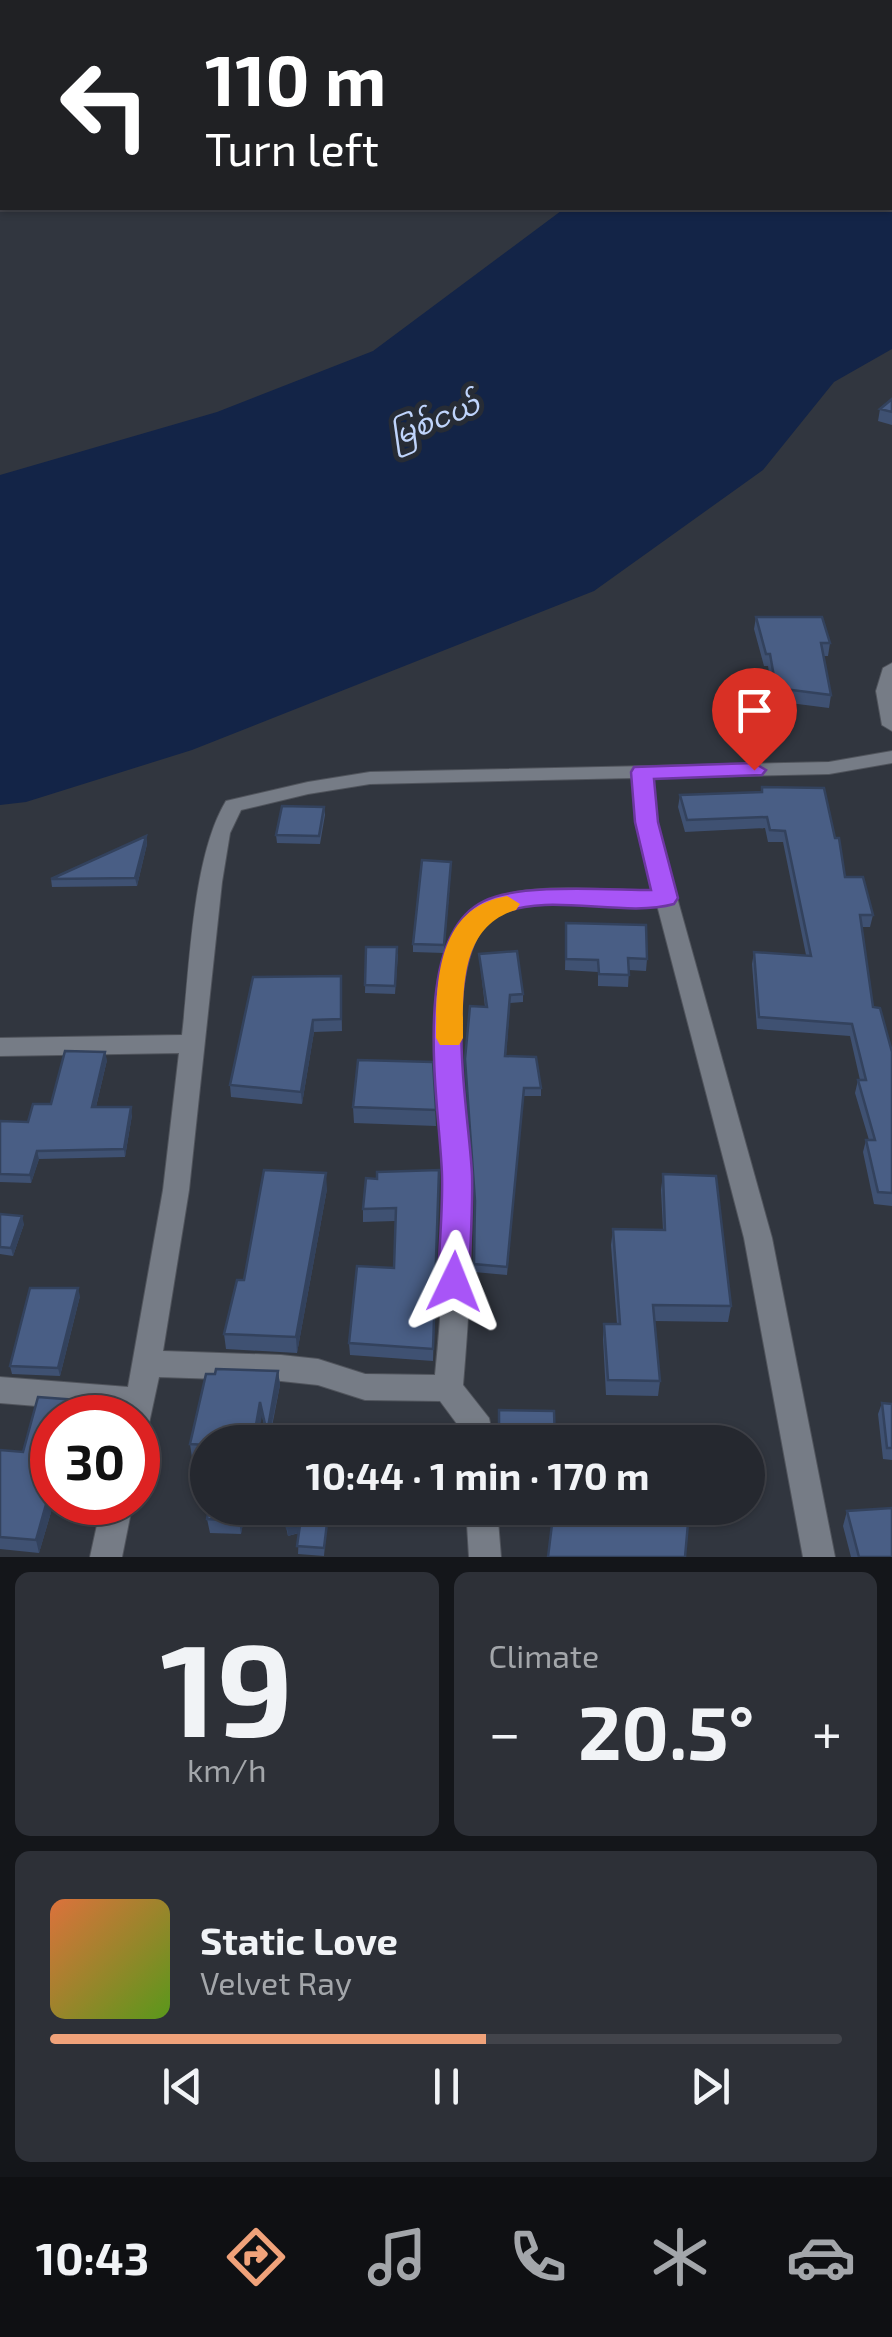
<!DOCTYPE html>
<meta charset="utf-8">
<style>
body{margin:0;font-family:"Exo 2","Noto Sans Myanmar",sans-serif;background:#2d3037;color:#f1f3f6;height:100vh;display:flex;flex-direction:column;font-size:38px;white-space:nowrap}
*{box-sizing:border-box;margin:0}
p{font-size:32px;color:#a3a6aa}
.icon{flex:none;width:55px;height:55px;fill:none;stroke:currentColor;stroke-width:2;stroke-linecap:round;stroke-linejoin:round}
.map{position:relative;height:1557px;overflow:hidden}
.drawer{display:flex;flex-direction:column;gap:15px;padding:15px;background:#14161a;flex:1}
.drawer>*{flex:none}
.hud{position:absolute;left:0px;top:0px;width:892px;height:210px;box-shadow:0 2px 8px #0004,0 0 0 2px #42444b;background:#202124;color:#fff;overflow:hidden}
.speed{position:absolute;left:30px;top:1395px;display:flex;gap:20px;font-size:50px;font-weight:700;text-align:center}
.speed>*{display:grid;place-content:center;width:130px;height:130px;border-radius:50%;background:#25282f;box-shadow:0 2px 8px #0004,0 0 0 2px #42444b;line-height:1}
.speed .limit{border:15px solid #d22;background:#fff;color:#111}
.pin{position:absolute;display:grid;place-items:center;width:85px;height:85px;color:#fff;margin:-102px -42px;border-radius:50% 50% 50% 0;rotate:-45deg;box-shadow:0 0 10px #0007}
.pin .icon{rotate:45deg}
.me{position:absolute;width:110px;margin:-55px;rotate:2deg;stroke-linejoin:round;filter:drop-shadow(0 0 8px #0008)}
.turn{display:flex;align-items:center;gap:35px;height:210px;padding:0 40px;font-size:45px}
.turn .icon{width:130px;height:130px;stroke-width:2.5}
.turn b{display:block;font-size:70px;line-height:85px}
.big{font-size:75px;font-weight:700;line-height:1.1}
.drawer .widget{flex:1;display:flex;flex-direction:column;justify-content:center;gap:15px;min-width:0;padding:0 35px;border-radius:15px;background:#2d3037}
.drawer .dial{align-items:center;gap:0}
.dial b{font-size:130px;line-height:1}
.song{display:flex;align-items:center;gap:30px}
.cover{width:120px;height:120px;border-radius:15px;background:linear-gradient(135deg,hsl(20 70% 55%),hsl(90 70% 35%))}
.played{height:10px;border-radius:5px;background:linear-gradient(90deg,#f0a27a 55%,#42444b 55%)}
.keys{display:flex;justify-content:space-around;direction:ltr}
.heat{display:flex;justify-content:space-between;align-items:center;font-size:55px;direction:ltr}
.drawer .tiles{flex:1;display:grid;gap:15px;grid-template-columns:1fr 1fr}
.widget:last-child{grid-column:span 2}
.trip{position:absolute;left:190px;top:1425px;width:575px;height:100px;border-radius:50px;background:#25282f;box-shadow:0 2px 8px #0004,0 0 0 2px #42444b;font-weight:700;line-height:100px;text-align:center}
.menu{display:flex;height:160px;justify-content:space-around;align-items:center;background:#0f1013;color:#a3a6aa}
.menu .icon{width:70px;height:70px}
.menu .current{color:#f0a27a}
.menu b{font-size:45px;color:#f1f3f6}
.map>svg:first-child{display:block}
.water{fill:#132447}
.lines{fill:none;stroke-linecap:round;stroke-linejoin:round}
.street-casing{stroke:#50545c;stroke-width:2}
.highway-casing{stroke:#50545c;stroke-width:2}
.street{fill:#767c86;fill-rule:evenodd}
.highway{fill:#f28f5c;fill-rule:evenodd}
.wall{fill:#3f5172}
.shaded-wall{fill:#33425d}
.building{fill:#495e85;stroke:#33425d;stroke-width:2.5}
.route{fill:#a855f7;stroke:#6d37a1;stroke-width:2.5}
.slow{fill:#f59e0b}
.labels{text-anchor:middle;dominant-baseline:central;stroke-width:10;stroke-linejoin:round;paint-order:stroke}
.far-water-label{font-size:28px;font-style:italic;fill:#bfd4fb;stroke:#272c35}
</style>
<div class="map">
<svg width="892" height="1557" viewBox="0 0 892 1557">
<rect width="100%" height="100%" fill="#31363f"/>
<path class="water" d="M892,11V349L834,382L763,470L594,591L192,750L26,802L0,805V475L217,412L373,351L565,208H890Z"/>
<g class="lines">
<defs>
<path id="street" d="M2,39V46L0,47V40Z
M0,62L2,63V69L0,68Z
M2,82V90L0,91V83Z
M892,663V731L882,725L876,691L883,668Z
M892,751V763L829,774L653,778L656,822L772,1238L835,1557H803L744,1238L657,905C625,905 522,898 498,913C435,954 470,1142 471,1209C472,1268 468,1326 463,1385L489,1418L494,1442H464L463,1432L440,1401L365,1400L318,1385L281,1381L159,1377L148,1428L138,1432V1418H122L123,1413L0,1403V1377L128,1387L163,1190L179,1053L0,1056V1038L182,1035C190,969 192,857 226,801L308,782L370,772L829,762ZM633,778L636,822L654,891C606,890 530,881 486,901C410,936 444,1137 444,1206C444,1263 441,1319 435,1375L365,1374L318,1359L281,1355L163,1351L189,1190L222,882L230,833L241,810L308,794L370,784Z
M102,1502H133L122,1557H90Z
M466,1508H497L501,1557H469Z"/>
<path id="highway" d="M280,0H304L305,2H282Z
M338,0H364L365,2H340Z"/>
</defs>
<use href="#street" class="street-casing"/>
<use href="#highway" class="highway-casing"/>
<use href="#street" class="street"/>
<use href="#highway" class="highway"/>
</g>
<path class="wall" d="M892,399V425L878,421L880,409Z
M756,617L830,643L828,656H823L831,695L829,708L774,701L768,666H764L754,629Z
M762,787L845,877L873,915L870,927H861L873,1007L892,1052V1206L874,1204L863,1152L866,1140H869L855,1093L858,1080H860L850,1036L757,1029L752,964L754,952L806,955L783,842H768L765,828L685,832L678,807L680,795L761,792Z
M324,807L325,815L320,844L277,843L276,835Z
M146,836L147,844L137,886L52,887L51,879Z
M451,870L444,953L413,952V944Z
M566,923L647,959L646,971L629,970L628,987L598,986V972L565,970Z
M366,947L398,954L395,994L365,993Z
M479,954L523,994V1002L510,1003L506,1056L541,1088V1096H523L507,1275L474,1272L475,1209L485,1007Z
M341,976L342,1031L314,1032L302,1104L231,1097L230,1085Z
M107,1060L96,1107L132,1115L125,1157L39,1159L31,1183L0,1182V1121L28,1122Z
M433,1062L436,1126L354,1123L353,1107Z
M439,1170L433,1361L350,1355L349,1343L394,1268L395,1221L363,1222V1209L377,1179Z
M663,1174L731,1306L728,1322L654,1321L660,1381L658,1396L606,1395L603,1339L604,1324H617L611,1245L613,1229L663,1230L661,1190Z
M327,1189L297,1353L226,1349L224,1334L244,1280Z
M0,1214L24,1224L13,1256L0,1254Z
M80,1296L60,1376L12,1374L10,1366Z
M278,1371L280,1385L269,1442H268L262,1416L208,1442V1459L192,1458L190,1444L215,1374Z
M38,1397L90,1401L93,1418H52V1502H54L39,1553L0,1549V1450L23,1452Z
M882,1403L892,1404V1460L883,1459L878,1414Z
M209,1508H246L241,1534L210,1533L207,1519Z
M282,1508L327,1523L324,1556L298,1554L299,1533L288,1536Z
M847,1511L892,1557H851L843,1526Z"/>
<path class="shaded-wall" d="M146,836L147,844L137,886L135,878Z
M313,1020L314,1032L302,1104L301,1092Z
M105,1052L107,1060L94,1115L92,1107Z
M131,1107L132,1115L125,1157L124,1149Z
M37,1151L39,1159L31,1183L30,1175Z
M326,1173L327,1189L297,1353L296,1337Z
M22,1216L24,1224L13,1256L11,1248Z
M78,1288L80,1296L60,1376L58,1368Z
M278,1371L280,1385L268,1442L267,1433Z
M90,1401L93,1418H86Z
M260,1402L262,1416L257,1442H253Z
M52,1483V1502H54L39,1553L36,1540Z
M241,1508H246L241,1534L239,1521Z
M300,1525L301,1532L288,1536L287,1528Z"/>
<path class="building" d="M2,87V110L0,113V89Z
M892,399V412L880,409Z
M756,617H822L830,643H821L831,695L776,688L770,654H766Z
M762,787L824,788L835,838H839L845,877H863L873,915H860L873,1007L880,1008L892,1052V1193L878,1192L866,1140H875L858,1080H866L852,1024L759,1017L754,952L811,956L785,831L770,830L767,817L687,820L680,795L762,792Z
M282,806L324,807L319,836L276,835Z
M146,836L135,878L51,879Z
M422,860L451,862L444,945L413,944Z
M566,923L646,925L647,959L628,958L629,975L599,974L598,960L566,959Z
M366,947H397L395,986L365,985Z
M517,951L523,994L510,995L505,1056L536,1057L541,1088H524L507,1267L474,1264L475,1201L465,1059L470,1006L487,1007L479,954Z
M341,976V1019L313,1020L301,1092L230,1085L253,977Z
M65,1051L105,1052L92,1107H131L124,1149L37,1151L30,1175L0,1174V1121L28,1122L33,1104H51Z
M358,1060L433,1062L436,1110L353,1107Z
M264,1170L326,1173L296,1337L224,1334L237,1280H244Z
M439,1170L433,1349L349,1343L357,1266L394,1268L396,1208L363,1209L366,1178L377,1179V1172Z
M663,1174L716,1176L731,1306L653,1305L660,1381L608,1380L604,1324H620L613,1229L665,1230Z
M0,1214L22,1216L11,1248L0,1247Z
M30,1288H78L58,1368L10,1366Z
M216,1369L278,1371L267,1433L260,1402L253,1442H208V1445L190,1444L206,1374H215Z
M38,1397L90,1401L86,1418H52V1483L36,1540L0,1537V1450L23,1452Z
M882,1403L892,1404V1448H887Z
M499,1410L554,1411L555,1442H499Z
M209,1508H241L239,1521L207,1519Z
M282,1508H322L327,1523L324,1548L297,1546L300,1525L287,1528Z
M554,1508H624L644,1511V1508H662L689,1512L685,1557H548Z
M892,1508V1557H859L847,1511Z"/>
<path class="route" d="M754,763L766,770L762,775L654,779L658,822L678,898L674,904C623,918 549,892 500,914C436,943 470,1119 472,1175C473,1211 470,1247 469,1282L465,1292L454,1296L442,1292L438,1282C439,1247 443,1210 442,1175C440,1107 408,938 484,901C520,883 609,890 651,890L635,822L631,772L634,767Z"/>
<path class="slow" d="M507,896L520,904L516,910C460,926 463,990 463,1038L459,1045H440L436,1038C436,981 437,908 507,896Z"/>
<g class="labels">
<g class="far-water-label">
<text transform="translate(434 419) rotate(-22)">မြစ်ငယ်</text>
</g>
</g>
</svg>
<div class="speed"><div class="limit">30</div></div>
<div class="pin" style="left:754px;top:770px;background:#d93025"><svg class="icon" aria-label="arrive" viewBox="0 0 24 24"><path d="M6 21V4h12l-3 4 3 4H6"/></svg></div>
<svg class="me" style="left:454px;top:1282px" viewBox="-20 -20 40 40"><path d="M0-17L14 15 0 8-14 15z" fill="#a855f7" stroke="#fff" stroke-width="4"/></svg>
<div class="trip">10:44 · 1 min · 170 m</div>
<div class="hud">
<div class="turn"><svg class="icon" aria-label="left" viewBox="0 0 24 24"><path d="M17 20v-9H6M10 6l-5 5 5 5"/></svg><div><b>110 m</b>Turn left</div></div>
</div>
</div>
<section class="drawer">
<div class="tiles">
<div class="widget dial"><b>19</b><p>km/h</p></div>
<div class="widget"><p>Climate</p>
<div class="heat"><a>−</a><b class="big">20.5°</b><a>+</a></div>
</div>
<div class="widget">
<div class="song"><i class="cover"></i><div><b>Static Love</b><p>Velvet Ray</p></div></div>
<div class="played"></div>
<div class="keys"><svg class="icon" aria-label="previous" viewBox="0 0 24 24"><path d="M18 5L8 12l10 7zM5 5v14"/></svg><svg class="icon" aria-label="pause" viewBox="0 0 24 24"><path d="M8 5v14M16 5v14"/></svg><svg class="icon" aria-label="next" viewBox="0 0 24 24"><path d="M6 5l10 7-10 7zM19 5v14"/></svg></div>
</div>
</div>
</section>
<nav class="menu">
<b>10:43</b>
<svg class="icon current" aria-label="directions" viewBox="0 0 24 24"><path d="M12 3l9 9-9 9-9-9zM9 14v-3h6M13 9l2 2-2 2"/></svg>
<svg class="icon" aria-label="music" viewBox="0 0 24 24"><path d="M9 18V5l10-2v13"/><circle cx="6" cy="18" r="3"/><circle cx="16" cy="16" r="3"/></svg>
<svg class="icon" aria-label="phone" viewBox="0 0 24 24"><path d="M5 4h4l2 5-3 2q2 4 5 5l2-3 5 2v4C11 20 4 13 5 4z"/></svg>
<svg class="icon" aria-label="climate" viewBox="0 0 24 24"><path d="M12 3v18M4 7l16 10M4 17L20 7"/></svg>
<svg class="icon" aria-label="car" viewBox="0 0 24 24"><path d="M5 17H2v-5l4-1 3-4h7l3 4 3 1v5h-3M9 17h6M6 11h13"/><circle cx="7" cy="17" r="2"/><circle cx="17" cy="17" r="2"/></svg>
</nav>
